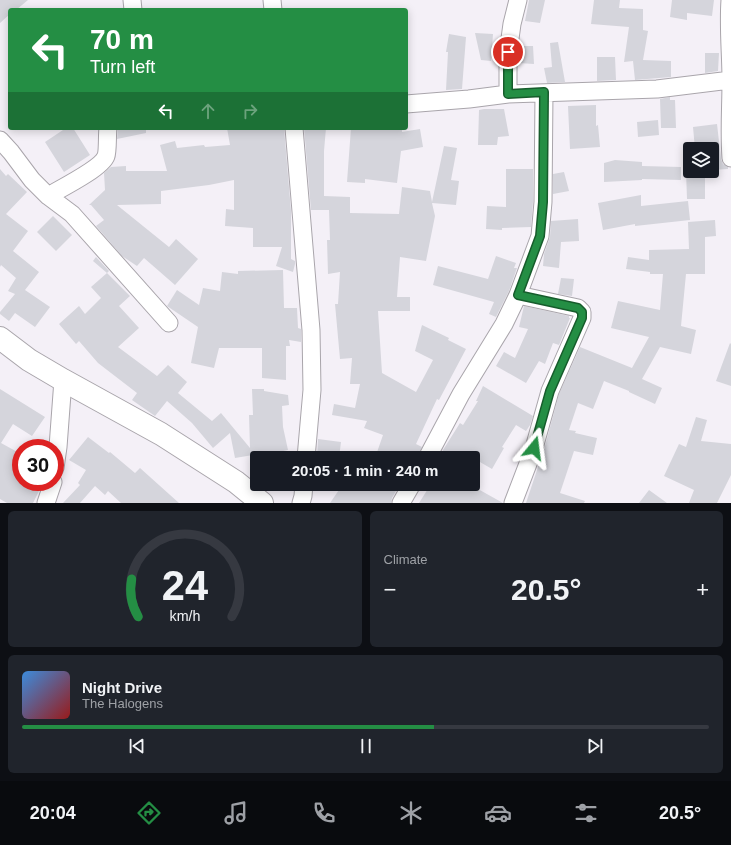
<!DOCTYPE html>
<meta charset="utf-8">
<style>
body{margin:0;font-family:Helvetica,sans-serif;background:#20242c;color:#f1f3f6;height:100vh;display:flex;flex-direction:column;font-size:15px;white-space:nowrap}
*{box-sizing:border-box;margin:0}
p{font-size:13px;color:#9ea1a6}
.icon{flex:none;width:22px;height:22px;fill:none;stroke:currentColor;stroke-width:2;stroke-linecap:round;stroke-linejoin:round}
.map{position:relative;height:503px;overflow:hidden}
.details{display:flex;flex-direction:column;gap:8px;padding:8px;background:#0d0f14;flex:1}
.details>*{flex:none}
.banner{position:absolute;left:8px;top:8px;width:400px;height:122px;border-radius:4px;box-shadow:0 2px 10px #0003;background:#248e44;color:#fff;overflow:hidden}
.tools{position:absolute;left:683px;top:142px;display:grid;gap:8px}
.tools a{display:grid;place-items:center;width:36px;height:36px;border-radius:4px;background:#171b24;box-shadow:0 2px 10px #0003;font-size:20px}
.speed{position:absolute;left:12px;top:439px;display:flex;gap:8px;font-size:20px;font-weight:700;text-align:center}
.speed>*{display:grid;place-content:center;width:52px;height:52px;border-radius:50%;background:#171b24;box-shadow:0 2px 10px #0003;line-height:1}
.speed .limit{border:6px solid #d22;background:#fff;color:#111}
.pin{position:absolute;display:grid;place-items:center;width:34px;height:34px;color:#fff;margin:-17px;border:2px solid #fff;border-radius:50%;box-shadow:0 1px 4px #0007}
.me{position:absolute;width:44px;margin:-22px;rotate:16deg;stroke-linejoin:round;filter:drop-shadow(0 0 3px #0008)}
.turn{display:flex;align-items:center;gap:14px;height:84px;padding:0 16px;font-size:18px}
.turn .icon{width:52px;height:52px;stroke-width:2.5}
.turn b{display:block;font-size:28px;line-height:34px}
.lanes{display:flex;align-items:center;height:38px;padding:0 16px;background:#0003;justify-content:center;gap:20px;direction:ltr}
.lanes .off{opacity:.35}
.big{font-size:30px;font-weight:600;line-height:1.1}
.details .widget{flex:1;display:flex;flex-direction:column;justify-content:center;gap:6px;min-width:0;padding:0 14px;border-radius:6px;background:#20242c}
.details .dial{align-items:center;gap:0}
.dial svg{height:104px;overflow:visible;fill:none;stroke:#363941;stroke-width:7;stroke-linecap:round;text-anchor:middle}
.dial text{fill:#f1f3f6;stroke:none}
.song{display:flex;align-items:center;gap:12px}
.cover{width:48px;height:48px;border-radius:6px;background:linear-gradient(135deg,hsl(210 70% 55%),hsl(0 70% 35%))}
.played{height:4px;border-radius:2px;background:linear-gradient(90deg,#248e44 60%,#363941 60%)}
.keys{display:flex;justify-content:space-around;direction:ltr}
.heat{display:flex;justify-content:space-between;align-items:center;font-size:22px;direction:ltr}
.details .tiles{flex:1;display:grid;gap:8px;grid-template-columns:1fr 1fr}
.widget:last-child{grid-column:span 2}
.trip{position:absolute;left:250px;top:451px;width:230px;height:40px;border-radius:4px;background:#171b24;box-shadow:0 2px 10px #0003;font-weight:600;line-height:40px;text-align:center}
.tabs{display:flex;height:64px;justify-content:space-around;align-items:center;background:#090b0e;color:#9ea1a6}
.tabs .icon{width:28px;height:28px}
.tabs .active{color:#248e44}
.tabs b{font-size:18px;color:#f1f3f6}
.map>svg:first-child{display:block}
.building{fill:#d5d5dc}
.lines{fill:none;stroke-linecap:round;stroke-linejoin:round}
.minor-casing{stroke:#a9a5ab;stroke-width:19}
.tertiary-casing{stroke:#a9a5ab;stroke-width:24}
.minor{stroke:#fff;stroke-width:17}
.tertiary{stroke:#fff;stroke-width:22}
.route-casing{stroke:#175c2c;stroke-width:10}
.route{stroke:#248e44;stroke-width:7}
</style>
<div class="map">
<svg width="731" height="503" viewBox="0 0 731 503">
<rect width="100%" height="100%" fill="#f4f0f7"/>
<path class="building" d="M0,0H28L16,10H10V14L0,23Z
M529,0H545L540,23L525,21Z
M594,0H620L619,8L643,9V30L648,31L643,60L671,61V77L635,80L633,61L624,62L629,27L591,24Z
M672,0H714L712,16L687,13V20L670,17Z
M475,33L493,34L491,61L481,60Z
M449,34L466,37L462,89L446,90L448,52H446Z
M558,42L565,82L547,83L544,68L552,67L550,43Z
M519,46H533L534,64L518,63Z
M705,53H719L718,71L705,73Z
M597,57H615L616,80L597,81Z
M670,97V100H675L676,128H661L660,99Z
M596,105V126L598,125L600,147L570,149L568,106Z
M484,109H504L509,136L498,137L497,145H478L479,110Z
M658,120L659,135L638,137L637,122Z
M717,124L721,159L723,164L728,167V169L712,170V149H695L693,127Z
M66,128H73L90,155L64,172L45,142Z
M118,128H146V133L117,139Z
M227,128H284L291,211V259L295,261V264L293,272L276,266L282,247H253V228L225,226L226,209L234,210V180L209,185L161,191V204L117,205L169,247L176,239L198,259L175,285L144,258L137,266L122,256L96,226L104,220L91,205H89L105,190L104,173L111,167L126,166V171H167L160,145L175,141L177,148L204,145L205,147L230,145Z
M304,128H326L324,151V196L350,197V213L399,214L402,187L430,191L432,202L444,146L457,148L451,180L459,181L456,205L432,203L435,216L426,261L400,257L397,297H410V311H378L382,373L416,392L433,360L415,351L422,325L449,338L448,340L466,349L439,400L437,399L416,444L422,447L417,458H375L383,435L364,428L367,421L332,415L334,404L355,408L360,384H350L352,358L340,359L335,304H338L340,272L328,274L327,240H330L329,210H311Z
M351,128H402V132L420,129L423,147L401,151L397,183L365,179V183L347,182Z
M615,160L642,162V166L681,167V180L642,179V180L604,182V163Z
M0,169L6,176L8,174L27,192L6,214L28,231L13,251L39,272L25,290L50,307L35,327L15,313L9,321L0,314V312L15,294L8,291L16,278L1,265L0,267Z
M506,169H533V202L531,227L502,228V230L486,229L487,206L506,207Z
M686,171H705V199H687Z
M564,172L569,191L553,194V174Z
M641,195V206L688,201L690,220L635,226V224L603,230L598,203Z
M53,216L72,235L56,251L37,232Z
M578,219L579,241L561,242L559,268L543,266L544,254L550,237L551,221Z
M715,220L716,236L705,237V274H686L681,326L696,330L691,354L660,347L642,379L662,388L655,404L629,392V391L604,381L593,409L578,403L569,430L576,431L575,433L597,438L593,455L574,451L560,493L585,501L584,503H526L545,446L559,394L580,347L632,368L649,337L611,328L618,301L660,310L663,274H650V272L626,269L628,257L649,260V250L689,249L688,222Z
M496,256L516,263L514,268H517L509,291L496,317L489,314L494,302L433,285L438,266L488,279Z
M96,257L109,271L107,273L130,296L119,306L139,328L118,347L157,376L168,365L187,382L178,393L212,421L221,413L250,448L249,415H253L252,389H264V391L288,395L289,405L282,406L283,427L288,450L265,455V453L235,458L230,433L213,448L192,423L167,401L155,416L132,400L137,393L98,363L79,341L76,344L59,324L79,306L85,314L101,298L91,287L107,273L93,261Z
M283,270L284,308H297L298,328L301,329V342L289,340L290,346H286V380L262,378V348H219L214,368L191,363L198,327L167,306L177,290L199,305L203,288L220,291L222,272L238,274V271Z
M561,278L574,279L572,296L558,294Z
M524,306L569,316V318H570L559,345L553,343L545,364L539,361L526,383L496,366L504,352L515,358L528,329L519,327Z
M730,343L731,344V386L716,381Z
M483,386L533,416L530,425L526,431L516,425L502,447L504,448L492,469L473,458H438L460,423L463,425L478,401H476Z
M0,389L45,417L32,436L13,424L1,443L21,454V482H24L40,489L33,503H7L0,499Z
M696,417L707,420L701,441L731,444V475L717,503H689L694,490L664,476L679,444L686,447Z
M88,437L109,453L110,452L135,473L140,468L179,503H121L108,491L105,495L95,486L80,503H63L80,485L78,483L86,470L69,460Z
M318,439L341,442L339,458H317Z
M350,484H400L392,498L391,503H330L341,487L347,491Z
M431,484H469L503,503H419Z
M649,490L667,503H639Z"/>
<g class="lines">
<defs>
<path id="minor" d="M132,0L133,10
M272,0L273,10
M730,0C728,27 731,54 731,81C731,106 729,132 731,158
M508,94V53L512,24L518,0
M406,104L469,99L508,94L657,89L731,80
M294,128L311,330L312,390L306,458
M0,140L11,152L32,180L48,196L72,214L169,323
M48,196C60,189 102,168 106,156C108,151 107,134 108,128
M427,458L461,394L504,324L518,295L540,236L543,202L544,93
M55,468L58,447L63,380
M46,503L53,482
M301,503L303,496L304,484
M401,503L412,484
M513,503L534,448L550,391L582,318V312L578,308L518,295"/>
<path id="tertiary" d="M0,338L29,360L63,380L161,434L236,482L262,503"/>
</defs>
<use href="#minor" class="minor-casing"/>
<use href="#tertiary" class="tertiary-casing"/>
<use href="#minor" class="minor"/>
<use href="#tertiary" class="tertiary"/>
</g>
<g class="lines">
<defs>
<path id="route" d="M508,52V94L544,92L543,202L540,236L518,295L578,308L582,312V318L550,391L534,448"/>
</defs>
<use href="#route" class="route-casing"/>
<use href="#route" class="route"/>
</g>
</svg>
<div class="tools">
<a><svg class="icon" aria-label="layers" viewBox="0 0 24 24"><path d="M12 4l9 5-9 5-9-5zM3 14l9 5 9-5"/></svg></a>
</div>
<div class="speed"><div class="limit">30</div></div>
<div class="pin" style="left:508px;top:52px;background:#d93025"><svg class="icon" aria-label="arrive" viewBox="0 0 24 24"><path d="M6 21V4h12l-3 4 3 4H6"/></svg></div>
<svg class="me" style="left:534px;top:448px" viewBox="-20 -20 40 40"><path d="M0-17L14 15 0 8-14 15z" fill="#248e44" stroke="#fff" stroke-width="4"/></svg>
<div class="trip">20:05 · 1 min · 240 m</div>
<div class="banner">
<div class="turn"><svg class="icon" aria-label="left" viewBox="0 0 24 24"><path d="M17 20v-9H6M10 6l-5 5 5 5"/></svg><div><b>70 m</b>Turn left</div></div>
<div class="lanes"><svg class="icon" aria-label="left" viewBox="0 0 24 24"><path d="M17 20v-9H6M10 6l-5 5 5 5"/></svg><svg class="icon off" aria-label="ahead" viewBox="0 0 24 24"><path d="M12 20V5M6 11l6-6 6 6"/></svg><svg class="icon off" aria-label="right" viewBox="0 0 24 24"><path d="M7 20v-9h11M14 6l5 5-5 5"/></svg></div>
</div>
</div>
<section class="details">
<div class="tiles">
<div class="widget dial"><svg viewBox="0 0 100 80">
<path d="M14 69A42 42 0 1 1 86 69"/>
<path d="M14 69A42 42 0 0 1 9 40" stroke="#248e44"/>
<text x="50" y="56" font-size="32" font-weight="700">24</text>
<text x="50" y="72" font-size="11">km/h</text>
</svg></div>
<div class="widget"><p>Climate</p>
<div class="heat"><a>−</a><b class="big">20.5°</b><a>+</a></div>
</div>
<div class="widget">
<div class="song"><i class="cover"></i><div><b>Night Drive</b><p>The Halogens</p></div></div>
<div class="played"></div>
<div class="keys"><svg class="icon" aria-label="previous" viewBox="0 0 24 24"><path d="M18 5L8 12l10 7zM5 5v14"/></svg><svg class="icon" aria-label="pause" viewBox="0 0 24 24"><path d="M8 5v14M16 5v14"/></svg><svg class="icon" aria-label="next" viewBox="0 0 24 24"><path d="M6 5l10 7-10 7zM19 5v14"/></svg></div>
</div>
</div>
</section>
<nav class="tabs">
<b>20:04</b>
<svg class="icon active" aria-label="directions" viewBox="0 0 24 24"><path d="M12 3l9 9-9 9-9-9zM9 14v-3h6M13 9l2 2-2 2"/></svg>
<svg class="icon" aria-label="music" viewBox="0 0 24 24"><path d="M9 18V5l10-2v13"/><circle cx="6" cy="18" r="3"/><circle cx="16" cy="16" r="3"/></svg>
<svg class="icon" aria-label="phone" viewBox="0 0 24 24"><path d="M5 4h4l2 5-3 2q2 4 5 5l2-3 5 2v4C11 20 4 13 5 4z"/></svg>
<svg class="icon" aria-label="climate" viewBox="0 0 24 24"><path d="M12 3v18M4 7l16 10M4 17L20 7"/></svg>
<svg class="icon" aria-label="car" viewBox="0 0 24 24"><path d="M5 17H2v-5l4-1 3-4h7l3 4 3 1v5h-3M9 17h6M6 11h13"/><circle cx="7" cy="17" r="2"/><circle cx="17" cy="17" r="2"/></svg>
<svg class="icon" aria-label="filters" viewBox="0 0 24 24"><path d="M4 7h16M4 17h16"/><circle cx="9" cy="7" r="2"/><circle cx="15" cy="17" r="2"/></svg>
<b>20.5°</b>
</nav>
